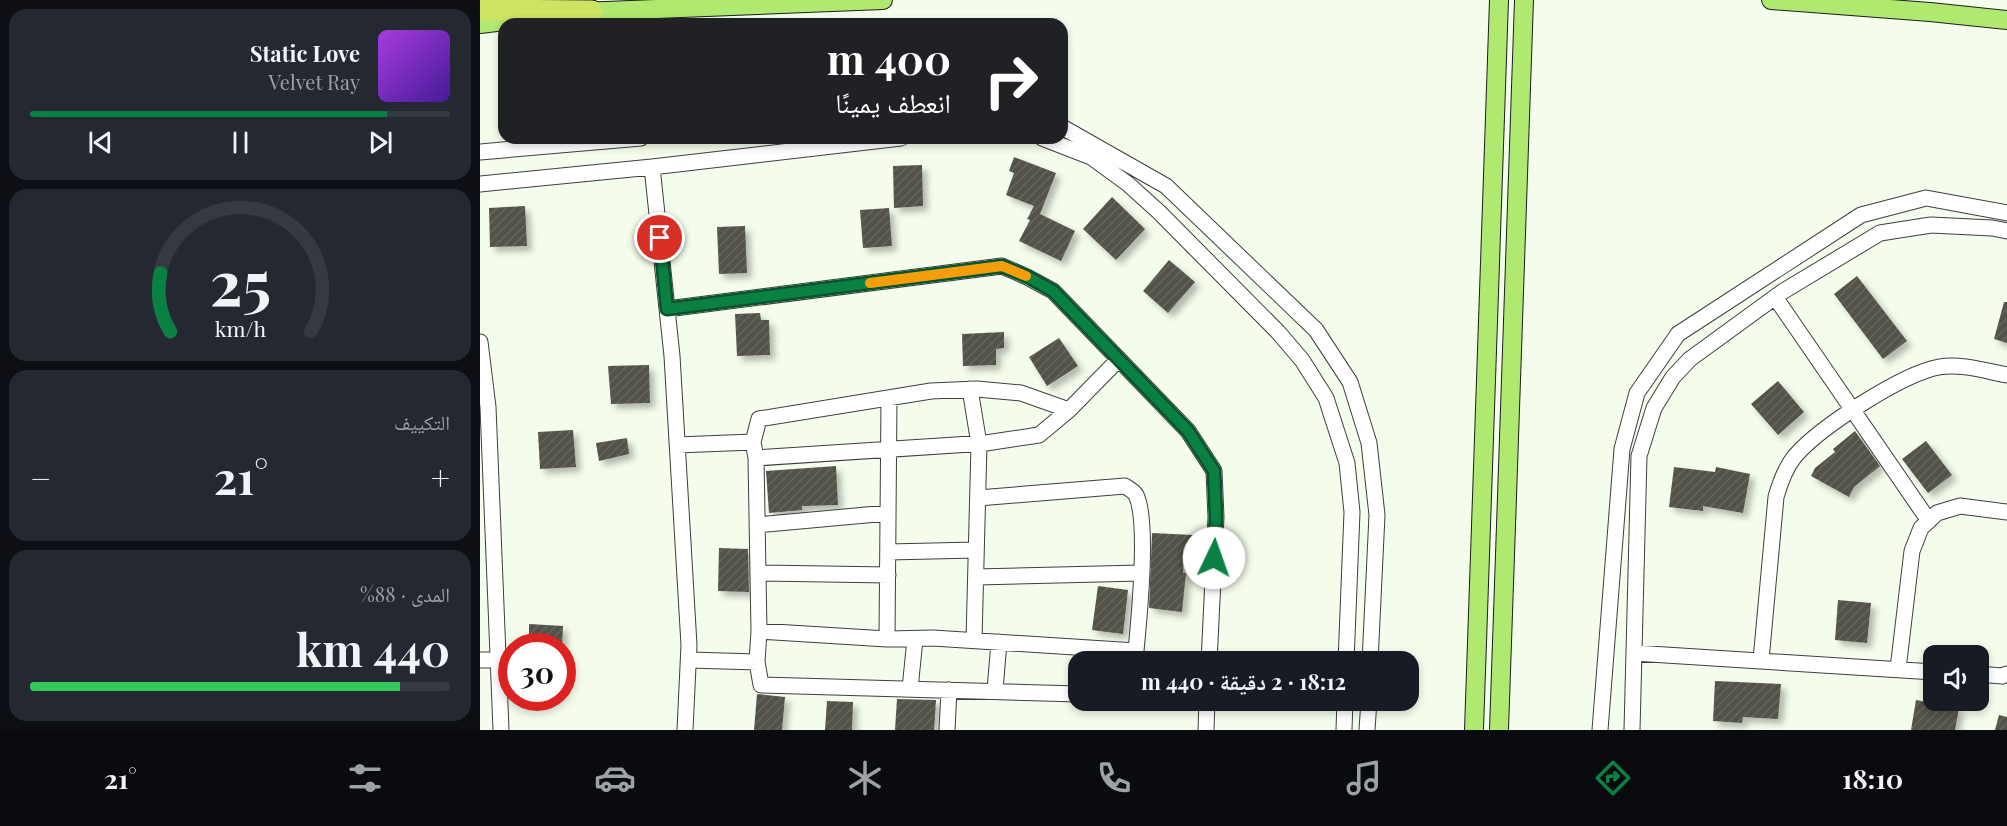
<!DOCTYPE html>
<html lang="ar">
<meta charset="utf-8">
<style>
body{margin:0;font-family:"Playfair Display","Noto Naskh Arabic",serif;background:#242831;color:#f1f3f6;direction:rtl;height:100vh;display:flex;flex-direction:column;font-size:22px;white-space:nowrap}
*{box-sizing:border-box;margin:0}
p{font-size:20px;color:#9ea1a6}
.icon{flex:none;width:33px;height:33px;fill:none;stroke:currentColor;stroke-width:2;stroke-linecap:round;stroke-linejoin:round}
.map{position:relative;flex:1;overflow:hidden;direction:ltr}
.side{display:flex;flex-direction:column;gap:9px;padding:9px;background:#0d0f14;width:480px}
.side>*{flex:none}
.hud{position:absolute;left:18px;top:18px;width:570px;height:126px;border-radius:18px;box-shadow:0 3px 9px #0003;direction:rtl;background:#202124;color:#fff;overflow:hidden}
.fabs{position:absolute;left:1443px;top:645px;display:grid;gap:12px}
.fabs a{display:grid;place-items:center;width:66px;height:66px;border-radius:12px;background:#171b24;box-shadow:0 3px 9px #0003;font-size:30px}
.speed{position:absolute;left:18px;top:633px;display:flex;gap:12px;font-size:30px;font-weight:700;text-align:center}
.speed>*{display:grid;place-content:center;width:78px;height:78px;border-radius:50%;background:#171b24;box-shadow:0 3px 9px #0003;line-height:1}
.speed .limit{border:9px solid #d22;background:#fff;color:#111}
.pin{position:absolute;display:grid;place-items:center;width:51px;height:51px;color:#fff;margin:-26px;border:3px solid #fff;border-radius:50%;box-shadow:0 2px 6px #0007}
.me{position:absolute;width:66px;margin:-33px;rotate:3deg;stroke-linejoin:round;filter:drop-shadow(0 0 4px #0008)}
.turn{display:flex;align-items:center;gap:21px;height:126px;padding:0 18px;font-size:27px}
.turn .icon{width:78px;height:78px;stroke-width:2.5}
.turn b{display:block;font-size:42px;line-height:51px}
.big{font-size:45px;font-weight:700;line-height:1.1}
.side .tile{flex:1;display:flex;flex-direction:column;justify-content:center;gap:9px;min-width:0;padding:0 21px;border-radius:18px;background:#242831}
.side .dial{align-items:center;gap:0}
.dial svg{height:156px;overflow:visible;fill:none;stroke:#363941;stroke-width:7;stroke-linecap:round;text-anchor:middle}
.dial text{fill:#f1f3f6;stroke:none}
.song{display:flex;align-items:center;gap:18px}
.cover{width:72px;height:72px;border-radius:9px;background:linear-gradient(135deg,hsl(280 70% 55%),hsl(260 70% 35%))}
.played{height:6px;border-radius:3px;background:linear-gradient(90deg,#0b8043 85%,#363941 85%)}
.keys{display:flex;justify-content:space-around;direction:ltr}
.heat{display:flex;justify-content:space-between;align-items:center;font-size:33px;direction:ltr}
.charge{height:9px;border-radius:4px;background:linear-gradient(90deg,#34c759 88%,#363941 0)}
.trip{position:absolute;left:588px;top:651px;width:351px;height:60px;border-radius:18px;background:#171b24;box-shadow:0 3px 9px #0003;font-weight:700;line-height:60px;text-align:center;direction:rtl}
.tab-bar{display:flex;height:96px;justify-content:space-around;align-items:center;background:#090b0e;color:#9ea1a6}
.tab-bar .icon{width:42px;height:42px}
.tab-bar .active{color:#0b8043}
.tab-bar b{font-size:27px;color:#f1f3f6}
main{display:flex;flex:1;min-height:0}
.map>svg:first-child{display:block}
.building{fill:url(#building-hatch);filter:url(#shadow)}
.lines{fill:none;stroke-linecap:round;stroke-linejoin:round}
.minor-casing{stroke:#3e3e3e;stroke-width:17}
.major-casing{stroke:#1c1c1c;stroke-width:20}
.highway-casing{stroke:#1c1c1c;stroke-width:23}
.minor{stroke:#fff;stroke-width:15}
.major{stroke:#b0e970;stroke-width:18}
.highway{stroke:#cde363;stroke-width:21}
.route-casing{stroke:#07532c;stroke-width:15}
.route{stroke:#0b8043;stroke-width:10}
.slow{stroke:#f59e0b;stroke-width:10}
</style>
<main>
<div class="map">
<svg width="1527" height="730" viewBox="0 0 1527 730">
<defs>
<pattern id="building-hatch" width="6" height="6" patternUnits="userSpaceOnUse" patternTransform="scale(1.5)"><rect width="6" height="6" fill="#525249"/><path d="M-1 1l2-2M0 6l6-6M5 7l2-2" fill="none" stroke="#66665f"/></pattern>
<filter id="shadow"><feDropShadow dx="5" dy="5" stdDeviation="3" flood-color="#0004"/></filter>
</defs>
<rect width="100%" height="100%" fill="#f4fdec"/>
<path class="building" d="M534,157L576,173L560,214L595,231L581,261L539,241L550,220L547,219L554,206L526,195L534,173L529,171Z
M442,165L443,206L414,208L413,166Z
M632,197L665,229L636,260L603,229Z
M45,206L47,246L10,247L9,208Z
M409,208L412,246L383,248L380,210Z
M265,226L267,273L239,274L237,227Z
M689,260L715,282L688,313L663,291Z
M1377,276L1427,341L1403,359L1354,294Z
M1524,302H1527V343L1514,339Z
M280,313L281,320H289L290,355L257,356L255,314Z
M524,332V348L516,349V365L483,366L482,334Z
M579,338L598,366L567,386L549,357Z
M169,365L170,403L131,404L128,366Z
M1298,381L1324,412L1298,435L1271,404Z
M93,430L96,467L60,469L58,432Z
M1375,431L1400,466L1374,487L1369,497L1331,476L1335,468L1355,452L1353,449Z
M147,438L149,454L119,461L116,443Z
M1446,441L1472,475L1448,493L1422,459Z
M356,466L358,505L322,506V510L289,513L286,471Z
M1194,467L1235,472L1236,467L1270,474L1263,513L1223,506V511L1189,507Z
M672,533L713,535L712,555H704L703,573H706L702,612L669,608Z
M239,548L268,549L269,592L238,591Z
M618,586L648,590L643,634L612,630Z
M1358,600L1391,603L1387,643L1355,640Z
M49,624L83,626L82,646L49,645Z
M1235,681L1301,684L1298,719L1263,717L1262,723L1233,721Z
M277,694L305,697L302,730H274Z
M417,699L456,700L454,730H415Z
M1436,700L1479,708L1475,730H1431Z
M347,701L373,702L372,730H345Z
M1519,715L1527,717V730H1515Z"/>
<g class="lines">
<defs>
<path id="minor" d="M582,127L686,186L836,330L870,382L889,443L897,515L890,662
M562,138L611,157L648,184L679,212L798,332L822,360L846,398L867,463L872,512L866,662
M0,152L161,138
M172,167L192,356L209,645L205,730
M0,184L172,167L421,138
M1295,297L1449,521
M187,309L522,266L547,277L573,291L708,431L734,471L736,517L729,662
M0,342L8,407L21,730
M490,389L499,444L494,640
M273,442L279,419L451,391L497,389L541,393L589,410
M197,445L273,442L276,458L506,443L559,435L589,410L639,359
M276,458L279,631
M498,498L645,486C649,489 654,491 656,495C669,521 659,619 656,651
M277,525L408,513
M408,552L496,550
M278,573L408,575
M496,577L661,573
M407,639L409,398
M1154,653L1454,672
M0,660H18
M209,660L277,662L279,631L407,639L453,638L656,651L657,662
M1281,660L1296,497C1300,483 1305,468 1315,456C1340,427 1422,374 1459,367C1480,363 1506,371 1527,375
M277,662L281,685L598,694
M1418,669L1432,551L1441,528L1457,513L1480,506L1527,512
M1498,674L1522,676L1527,674
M430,689L435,639
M515,690L519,642
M467,730L469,690
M726,730L727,700
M864,730L865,700
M887,730L889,700
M1120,730L1142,449L1157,393L1198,334L1381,215L1446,198L1527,213
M1152,730L1159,456L1174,408L1193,377L1210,359L1302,292L1400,233L1451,225L1512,228L1527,231"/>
<path id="major" d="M1291,0L1450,12L1527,20
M100,12L403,0
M0,24L49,18
M994,730L1019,0
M1019,730L1044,0"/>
<path id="highway" d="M0,10L112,11"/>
</defs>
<use href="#minor" class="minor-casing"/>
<use href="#major" class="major-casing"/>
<use href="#highway" class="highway-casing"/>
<use href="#minor" class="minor"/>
<use href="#major" class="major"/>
<use href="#highway" class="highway"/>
</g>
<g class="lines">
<defs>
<path id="route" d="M180,238L187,309L522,266L548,277L573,291L708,431L734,471L736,517L734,558"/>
</defs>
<use href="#route" class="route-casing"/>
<use href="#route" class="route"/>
<path class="slow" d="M390,283L522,266L546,276"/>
</g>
</svg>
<div class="fabs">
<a><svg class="icon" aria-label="sound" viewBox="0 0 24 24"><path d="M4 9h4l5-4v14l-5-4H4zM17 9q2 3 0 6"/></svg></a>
</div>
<div class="speed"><div class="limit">30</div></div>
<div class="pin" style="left:180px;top:238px;background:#d93025"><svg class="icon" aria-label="arrive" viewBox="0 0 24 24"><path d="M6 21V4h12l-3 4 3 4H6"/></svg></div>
<svg class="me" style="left:734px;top:558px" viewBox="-20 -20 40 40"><circle r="19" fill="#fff"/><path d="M0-13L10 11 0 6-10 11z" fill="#0b8043"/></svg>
<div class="trip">18:12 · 2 دقيقة · 440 m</div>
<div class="hud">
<div class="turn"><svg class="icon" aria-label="right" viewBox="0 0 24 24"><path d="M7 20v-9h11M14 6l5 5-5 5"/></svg><div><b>400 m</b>انعطف يمينًا</div></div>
</div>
</div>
<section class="side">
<div class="tile">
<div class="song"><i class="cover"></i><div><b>Static Love</b><p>Velvet Ray</p></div></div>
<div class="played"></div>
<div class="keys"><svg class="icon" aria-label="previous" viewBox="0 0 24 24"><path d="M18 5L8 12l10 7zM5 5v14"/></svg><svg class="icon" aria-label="pause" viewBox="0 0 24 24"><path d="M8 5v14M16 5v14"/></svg><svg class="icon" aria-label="next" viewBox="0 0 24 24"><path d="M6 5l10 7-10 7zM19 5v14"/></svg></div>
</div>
<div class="tile dial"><svg viewBox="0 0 100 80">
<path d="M14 69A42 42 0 1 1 86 69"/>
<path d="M14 69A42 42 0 0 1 9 39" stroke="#0b8043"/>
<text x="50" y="56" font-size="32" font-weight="700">25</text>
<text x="50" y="72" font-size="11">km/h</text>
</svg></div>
<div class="tile"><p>التكييف</p>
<div class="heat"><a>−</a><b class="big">21°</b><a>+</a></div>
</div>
<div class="tile"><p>المدى · 88%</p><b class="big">440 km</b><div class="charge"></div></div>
</section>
</main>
<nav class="tab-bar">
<b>18:10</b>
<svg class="icon active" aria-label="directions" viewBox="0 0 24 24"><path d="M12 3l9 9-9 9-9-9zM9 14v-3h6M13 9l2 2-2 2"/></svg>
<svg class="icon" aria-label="music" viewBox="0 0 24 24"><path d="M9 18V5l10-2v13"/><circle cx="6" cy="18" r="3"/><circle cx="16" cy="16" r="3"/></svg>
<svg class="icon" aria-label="phone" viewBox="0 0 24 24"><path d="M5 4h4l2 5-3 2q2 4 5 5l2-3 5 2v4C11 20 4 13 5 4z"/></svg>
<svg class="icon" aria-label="climate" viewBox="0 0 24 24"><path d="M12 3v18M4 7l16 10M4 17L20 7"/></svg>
<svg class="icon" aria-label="car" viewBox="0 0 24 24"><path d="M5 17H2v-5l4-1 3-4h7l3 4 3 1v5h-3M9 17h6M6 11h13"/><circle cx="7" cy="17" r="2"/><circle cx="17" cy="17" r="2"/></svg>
<svg class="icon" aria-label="filters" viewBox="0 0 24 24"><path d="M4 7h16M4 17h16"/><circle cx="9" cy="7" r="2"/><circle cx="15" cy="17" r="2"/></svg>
<b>21°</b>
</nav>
